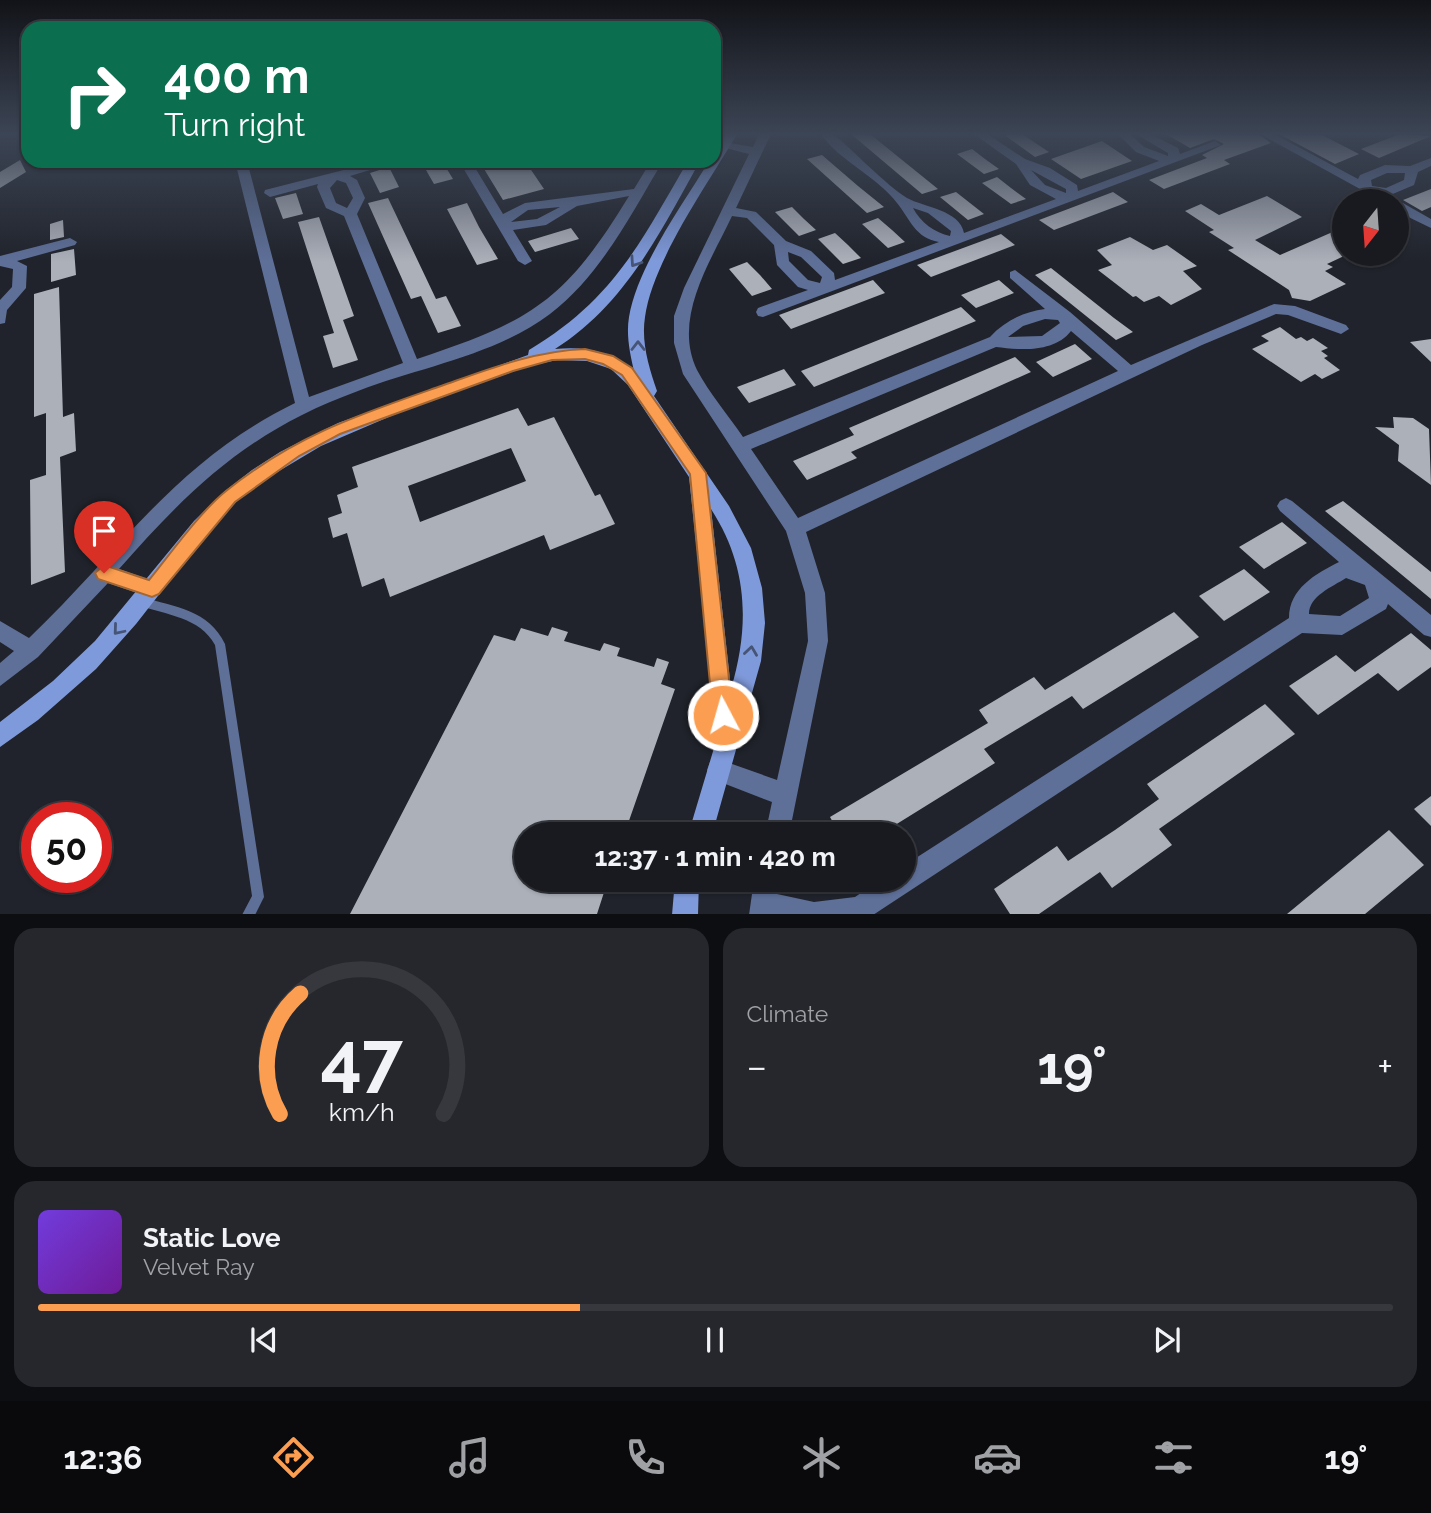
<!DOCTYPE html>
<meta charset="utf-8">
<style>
body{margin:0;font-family:Raleway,sans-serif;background:#25272d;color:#f1f3f6;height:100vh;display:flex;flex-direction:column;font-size:26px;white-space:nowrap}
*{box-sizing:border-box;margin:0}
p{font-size:23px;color:#9fa1a5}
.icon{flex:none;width:38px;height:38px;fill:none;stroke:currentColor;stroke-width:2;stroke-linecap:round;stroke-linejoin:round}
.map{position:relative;height:914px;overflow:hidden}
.panel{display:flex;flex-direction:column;gap:14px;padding:14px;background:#0d0e12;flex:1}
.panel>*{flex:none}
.banner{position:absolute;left:21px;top:21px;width:700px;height:147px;border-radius:21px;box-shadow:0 2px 5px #0004,0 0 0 2px #36383e;background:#0b6e4f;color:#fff;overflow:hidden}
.needle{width:46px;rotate:197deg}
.buttons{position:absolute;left:1332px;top:189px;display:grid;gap:14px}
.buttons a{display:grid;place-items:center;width:77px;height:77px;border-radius:50%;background:#181a20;box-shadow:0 2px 5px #0004,0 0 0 2px #36383e;font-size:35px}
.speed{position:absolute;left:21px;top:802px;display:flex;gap:14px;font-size:35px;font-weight:700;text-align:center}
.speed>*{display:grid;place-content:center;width:91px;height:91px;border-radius:50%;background:#181a20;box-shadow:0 2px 5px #0004,0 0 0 2px #36383e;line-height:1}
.speed .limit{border:10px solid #d22;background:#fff;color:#111}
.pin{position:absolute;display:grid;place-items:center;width:60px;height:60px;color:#fff;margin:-72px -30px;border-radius:50% 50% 50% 0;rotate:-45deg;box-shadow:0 0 7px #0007}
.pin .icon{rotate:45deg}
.me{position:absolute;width:77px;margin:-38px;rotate:354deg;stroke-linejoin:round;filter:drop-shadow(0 0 5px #0008)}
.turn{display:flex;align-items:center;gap:24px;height:147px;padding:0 28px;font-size:32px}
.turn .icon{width:91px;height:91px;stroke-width:2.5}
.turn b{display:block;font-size:49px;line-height:60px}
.big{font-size:52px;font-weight:700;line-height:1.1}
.panel .widget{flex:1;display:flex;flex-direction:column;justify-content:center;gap:10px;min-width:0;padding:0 24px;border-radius:21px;background:#25272d}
.panel .dial{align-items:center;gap:0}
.dial svg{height:182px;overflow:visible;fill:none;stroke:#36383e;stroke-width:7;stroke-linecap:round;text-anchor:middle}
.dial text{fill:#f1f3f6;stroke:none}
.song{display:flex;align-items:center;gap:21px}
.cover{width:84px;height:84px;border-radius:10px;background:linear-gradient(135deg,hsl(260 70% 55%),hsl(280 70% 35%))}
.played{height:7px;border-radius:4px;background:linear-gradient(90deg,#fb9e51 40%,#36383e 40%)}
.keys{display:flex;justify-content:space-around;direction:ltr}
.heat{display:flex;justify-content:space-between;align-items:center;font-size:38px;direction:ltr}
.panel .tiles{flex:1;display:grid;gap:14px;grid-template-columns:1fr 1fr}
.widget:last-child{grid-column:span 2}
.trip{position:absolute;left:514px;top:822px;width:402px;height:70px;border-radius:35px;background:#181a20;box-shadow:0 2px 5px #0004,0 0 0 2px #36383e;font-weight:700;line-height:70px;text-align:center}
.tabs{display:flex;height:112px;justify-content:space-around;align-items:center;background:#0a0a0d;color:#9fa1a5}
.tabs .icon{width:49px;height:49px}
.tabs .active{color:#fb9e51}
.tabs b{font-size:32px;color:#f1f3f6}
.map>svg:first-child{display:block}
.building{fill:#acb0b9;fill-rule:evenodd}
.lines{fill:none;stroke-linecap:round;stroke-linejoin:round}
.lane{fill:#5e6f98;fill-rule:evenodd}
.street{fill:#5e6f98;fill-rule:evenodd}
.secondary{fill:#7f9adb;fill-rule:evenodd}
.oneway{stroke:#465475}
.route{fill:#fb9e51;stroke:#a36735;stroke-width:2}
</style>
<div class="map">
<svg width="1431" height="915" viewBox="0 0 1431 915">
<rect width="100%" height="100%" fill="#20232b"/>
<path class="building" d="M851,134H870L938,189L922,194Z
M1008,134H1022L1049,152L1035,157L1006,136Z
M1166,134H1258L1271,143L1224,160L1230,164L1164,189L1149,180L1207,158L1202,155L1224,144L1214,139L1190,148Z
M1279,134H1320L1359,154L1335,164Z
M1400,134L1431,136L1379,158L1361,149Z
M1102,141L1132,161L1081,179L1051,159Z
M972,149L985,159L999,169L984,174L957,154Z
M822,155L858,186L884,207L867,213L807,159Z
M20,160L26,172L0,188V172Z
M431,161H442L453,179L434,184L422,163Z
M493,161H525L544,189L503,200L481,164Z
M389,167L399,187L380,193L370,173Z
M997,177L1011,188L1026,199L1011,204L982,183Z
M1431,189V207L1422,211L1403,200Z
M956,192L984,214L968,220L940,197Z
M1113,192L1128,202L1054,230L1039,220Z
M296,193L303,214L283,219L275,198Z
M1267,196L1302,217L1255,240L1280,255L1344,227V256L1327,264L1333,267L1325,271L1346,284L1310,301L1292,298L1289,290L1228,250L1234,248L1209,232L1214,230L1185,211L1201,204L1219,215Z
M388,198L436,299L446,296L461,326L438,333L421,296L411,299L368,203Z
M467,203L479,227L498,259L477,265L447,209Z
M792,207L804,219L816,230L799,236L775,212Z
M319,217L354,316L343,320L358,360L333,368L323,336L334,333L298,222Z
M878,218L892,230L905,242L888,248L862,224Z
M63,220L64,237L50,240V224Z
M571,228L579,239L535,252L528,241Z
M835,233L848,245L861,258L843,264L818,239Z
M1001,234L1015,245L931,277L917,265Z
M1130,237L1153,250L1167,245L1197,266L1183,271L1202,289L1171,305L1159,296L1144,302L1136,296L1133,297L1098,270L1112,265L1097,250Z
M74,249L76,275L51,282V254Z
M747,262L760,275L772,289L752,296L729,269Z
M1051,268L1114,318L1133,332L1116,340L1035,275Z
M873,280L885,293L791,329L779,315Z
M999,280L1014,293L976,308L961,295Z
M59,287L63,417L74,413L76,451L60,457L65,572L31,585L30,480L46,475V413L34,417V294Z
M961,307L976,321L814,387L801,371Z
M1280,327L1296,339L1301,337L1307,341L1313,338L1328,348L1321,351L1328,356L1324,358L1340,370L1322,379L1315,374L1301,382L1252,349L1269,341L1261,336Z
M1431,339V362L1410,342Z
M1075,344L1092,359L1053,377L1036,362Z
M1015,357L1031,372L851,452L857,458L807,480L793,461L854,435L849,428Z
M784,369L796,385L749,403L737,387Z
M518,408L528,426L554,417L595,496L600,494L615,524L550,550L544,535L390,597L384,578L362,587L347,533L333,538L328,518L342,513L337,495L358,487L352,467ZM511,448L526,481L420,522L408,486Z
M1393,417L1413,418L1429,429L1431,485L1398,461L1399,445L1375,427L1394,428Z
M1343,501L1431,572V599L1325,511Z
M1282,522L1307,543L1264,569L1239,547Z
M1244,569L1270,592L1224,621L1199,596Z
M1174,612L1199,637L1083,709L1072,696L984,749L995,763L879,835H840L830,817L988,723L979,710L1034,677L1045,690Z
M552,627L568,632L564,641L600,651L604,643L620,648L617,656L654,667L657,658L669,662L661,684L675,689L624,835H527V880H608L597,914H350L494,635L515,641L521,628L548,636Z
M1411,633L1431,650V667L1398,691L1378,673L1318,715L1289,686L1336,655L1355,672Z
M1265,704L1295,734L1159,829L1172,845L1112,888L1100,872L1039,914H1010L994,889L1057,846L1068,861L1115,830L1159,799L1147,784Z
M1431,796V826L1414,809Z
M1389,830L1424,865L1365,914H1287Z"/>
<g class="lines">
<path class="lane" d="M142,597C175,607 209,610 225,644L264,897L255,915H242L252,896L215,645C200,617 166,615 138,605L137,602L138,599Z"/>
<path class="street" d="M759,134H771L736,208L756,212L786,241L811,251L834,273L835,280L939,242C915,238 910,219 897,203C877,176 839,161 821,134H833C854,151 886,185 907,198C923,207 960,210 964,233L1056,199L1030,185L1016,164L974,134H987L1025,159L1050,168L1077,185L1078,191L1159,161L1136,152L1118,134H1130L1144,147L1168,156V153L1136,134H1150L1178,148L1180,154L1215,141L1221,145L763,317L758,316L756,312L758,308L808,290L798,287L777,265L774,245L747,218L732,216C711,261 672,318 697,370C709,393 729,416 743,437L990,337C1005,321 1023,312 1045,309L1010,278V272L1015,270L1070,312L1131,365L1274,304L1295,306L1346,325L1349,329L1341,334L1288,315L1276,314L1202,345L806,532L825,593L828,641L789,835H765L772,802L710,778L707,770L710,762L718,759L777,780L808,641L805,593L786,531L683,374L674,343V316L684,288L749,154L718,146L724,142L753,147ZM1031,170L1066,189V193L1045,185ZM913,208L928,213L951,231L950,236C935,233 920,222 913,208ZM788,252L801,257L822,277L820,283L808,280L789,261ZM1045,319L1058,320L1060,323L1042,336L1008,337L1023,326ZM1071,331L1118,371L798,518L751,449L996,347C1020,350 1054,353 1071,331Z
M1260,134H1274L1358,179L1360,175L1385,165L1410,166L1431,158V166L1418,172L1414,185L1388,196L1371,195ZM1387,173H1405L1404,180L1386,188L1372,186L1371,180Z
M235,161H247L309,397L403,363L344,216L326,208L317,187L318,184L270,197L264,193L265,190L379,161H400L350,176L357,180L365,198L357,214L417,359C532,321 565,301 629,196L577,206L546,225L513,230L532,261L525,265L518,261L459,161H471L503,214L525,203L634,189L651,161H663C631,214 601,275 550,314C496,355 421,367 358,391C251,430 193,485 119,569L159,583L162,589L159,595L152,598L108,583L38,657L0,686V663L14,651L0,642V621L29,638C121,550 176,461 295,403ZM337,180L346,183L353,198L347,208L336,203L330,188ZM560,207L537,219L511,222L528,210Z
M1395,201H1396L1401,202L1431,219V228L1396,211Z
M70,238L77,242L75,245L17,261L27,266L26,288L7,310L5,323L0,324V300L12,287L13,269L0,266V256Z
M1286,498L1292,501L1431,615V637L1424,635L1388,604L1386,609L1342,635L1302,633L873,915H749L754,880H778L777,894L814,902L855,897L880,880H905V865L1289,618C1289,589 1315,574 1339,562L1280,511L1277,506L1280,501ZM1346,578L1365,585L1369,598L1340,616L1309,614C1309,596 1332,587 1346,578Z"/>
<path class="secondary" d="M725,134H737C708,184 653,260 645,317C641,342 649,368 657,391L654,396L729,506L751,548L762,588L765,623L761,661L712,835H688L717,738L689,477L628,385L611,369L587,361L557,360L529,366L412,407L321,446L264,480L237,501L208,532L136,624L96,669L38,720L0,747V722L53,681L95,641L194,521L225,491L252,470L280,452L338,423L528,355L529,350C614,299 640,243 688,161H700C661,231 625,305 555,349C584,346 612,351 634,371C630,354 626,335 629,317C638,265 682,206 709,161H714V152ZM711,509C748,566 750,625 731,689Z
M675,880H699L698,915H672Z"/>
</g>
<defs><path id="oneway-chevron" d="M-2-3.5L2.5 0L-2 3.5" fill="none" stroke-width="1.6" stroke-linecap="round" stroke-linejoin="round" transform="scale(1.75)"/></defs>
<g class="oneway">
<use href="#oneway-chevron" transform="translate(635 262) rotate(124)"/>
<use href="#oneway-chevron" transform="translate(638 346) rotate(-90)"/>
<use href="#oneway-chevron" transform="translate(118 630) rotate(130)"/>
<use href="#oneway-chevron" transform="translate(751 651) rotate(-82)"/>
</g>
<linearGradient id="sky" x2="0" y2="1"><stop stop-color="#121318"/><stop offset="0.51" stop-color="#3c4555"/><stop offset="1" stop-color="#3c4555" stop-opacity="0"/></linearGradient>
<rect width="1431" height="262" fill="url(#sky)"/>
<path class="route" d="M585,349L613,356L632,368L706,473L733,715L730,722L723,725L716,722L713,715L690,474L622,375L603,364L585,359L552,360L513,371L340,434L299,456L235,502L159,594L152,597L98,579L95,573L104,565L149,580C171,553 200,512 226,491C296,435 358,415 441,386C489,369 534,351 585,349Z"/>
</svg>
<div class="buttons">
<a><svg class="needle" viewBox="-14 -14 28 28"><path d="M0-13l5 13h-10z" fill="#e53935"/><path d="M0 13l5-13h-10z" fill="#9fa1a5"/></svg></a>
</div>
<div class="speed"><div class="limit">50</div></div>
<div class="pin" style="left:104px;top:573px;background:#d93025"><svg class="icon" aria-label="arrive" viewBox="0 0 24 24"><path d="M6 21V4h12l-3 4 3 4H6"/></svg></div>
<svg class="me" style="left:723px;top:715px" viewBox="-20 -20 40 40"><circle r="17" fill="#fb9e51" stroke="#fff" stroke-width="3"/><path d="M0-11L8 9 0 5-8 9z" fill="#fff"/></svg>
<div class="trip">12:37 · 1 min · 420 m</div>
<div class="banner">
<div class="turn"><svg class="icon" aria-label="right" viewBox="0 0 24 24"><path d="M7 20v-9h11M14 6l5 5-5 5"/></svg><div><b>400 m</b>Turn right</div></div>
</div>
</div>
<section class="panel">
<div class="tiles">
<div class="widget dial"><svg viewBox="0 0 100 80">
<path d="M14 69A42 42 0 1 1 86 69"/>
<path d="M14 69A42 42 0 0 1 23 16" stroke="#fb9e51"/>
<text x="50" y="56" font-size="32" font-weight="700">47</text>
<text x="50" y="72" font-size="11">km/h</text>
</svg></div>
<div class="widget"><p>Climate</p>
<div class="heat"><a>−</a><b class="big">19°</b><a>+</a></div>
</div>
<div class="widget">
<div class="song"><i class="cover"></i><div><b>Static Love</b><p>Velvet Ray</p></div></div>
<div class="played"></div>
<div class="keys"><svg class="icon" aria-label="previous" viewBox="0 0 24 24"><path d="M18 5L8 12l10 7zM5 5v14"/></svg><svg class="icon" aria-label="pause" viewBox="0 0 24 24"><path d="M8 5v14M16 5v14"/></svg><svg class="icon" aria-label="next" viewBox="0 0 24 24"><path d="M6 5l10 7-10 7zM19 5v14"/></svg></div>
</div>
</div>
</section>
<nav class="tabs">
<b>12:36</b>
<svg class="icon active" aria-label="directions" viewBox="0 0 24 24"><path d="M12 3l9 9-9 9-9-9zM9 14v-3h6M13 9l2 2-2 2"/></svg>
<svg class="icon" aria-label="music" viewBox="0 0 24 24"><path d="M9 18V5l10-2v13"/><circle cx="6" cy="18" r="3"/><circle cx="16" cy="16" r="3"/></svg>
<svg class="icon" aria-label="phone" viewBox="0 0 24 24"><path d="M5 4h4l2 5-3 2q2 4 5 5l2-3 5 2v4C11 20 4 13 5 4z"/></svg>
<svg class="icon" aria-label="climate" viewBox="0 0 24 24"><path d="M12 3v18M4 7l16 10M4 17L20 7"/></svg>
<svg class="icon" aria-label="car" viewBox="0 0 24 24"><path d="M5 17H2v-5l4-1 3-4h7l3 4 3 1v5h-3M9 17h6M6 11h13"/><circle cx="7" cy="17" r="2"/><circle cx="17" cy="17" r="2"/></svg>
<svg class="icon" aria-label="filters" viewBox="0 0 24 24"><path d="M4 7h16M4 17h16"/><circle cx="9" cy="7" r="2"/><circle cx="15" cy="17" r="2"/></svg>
<b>19°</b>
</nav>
